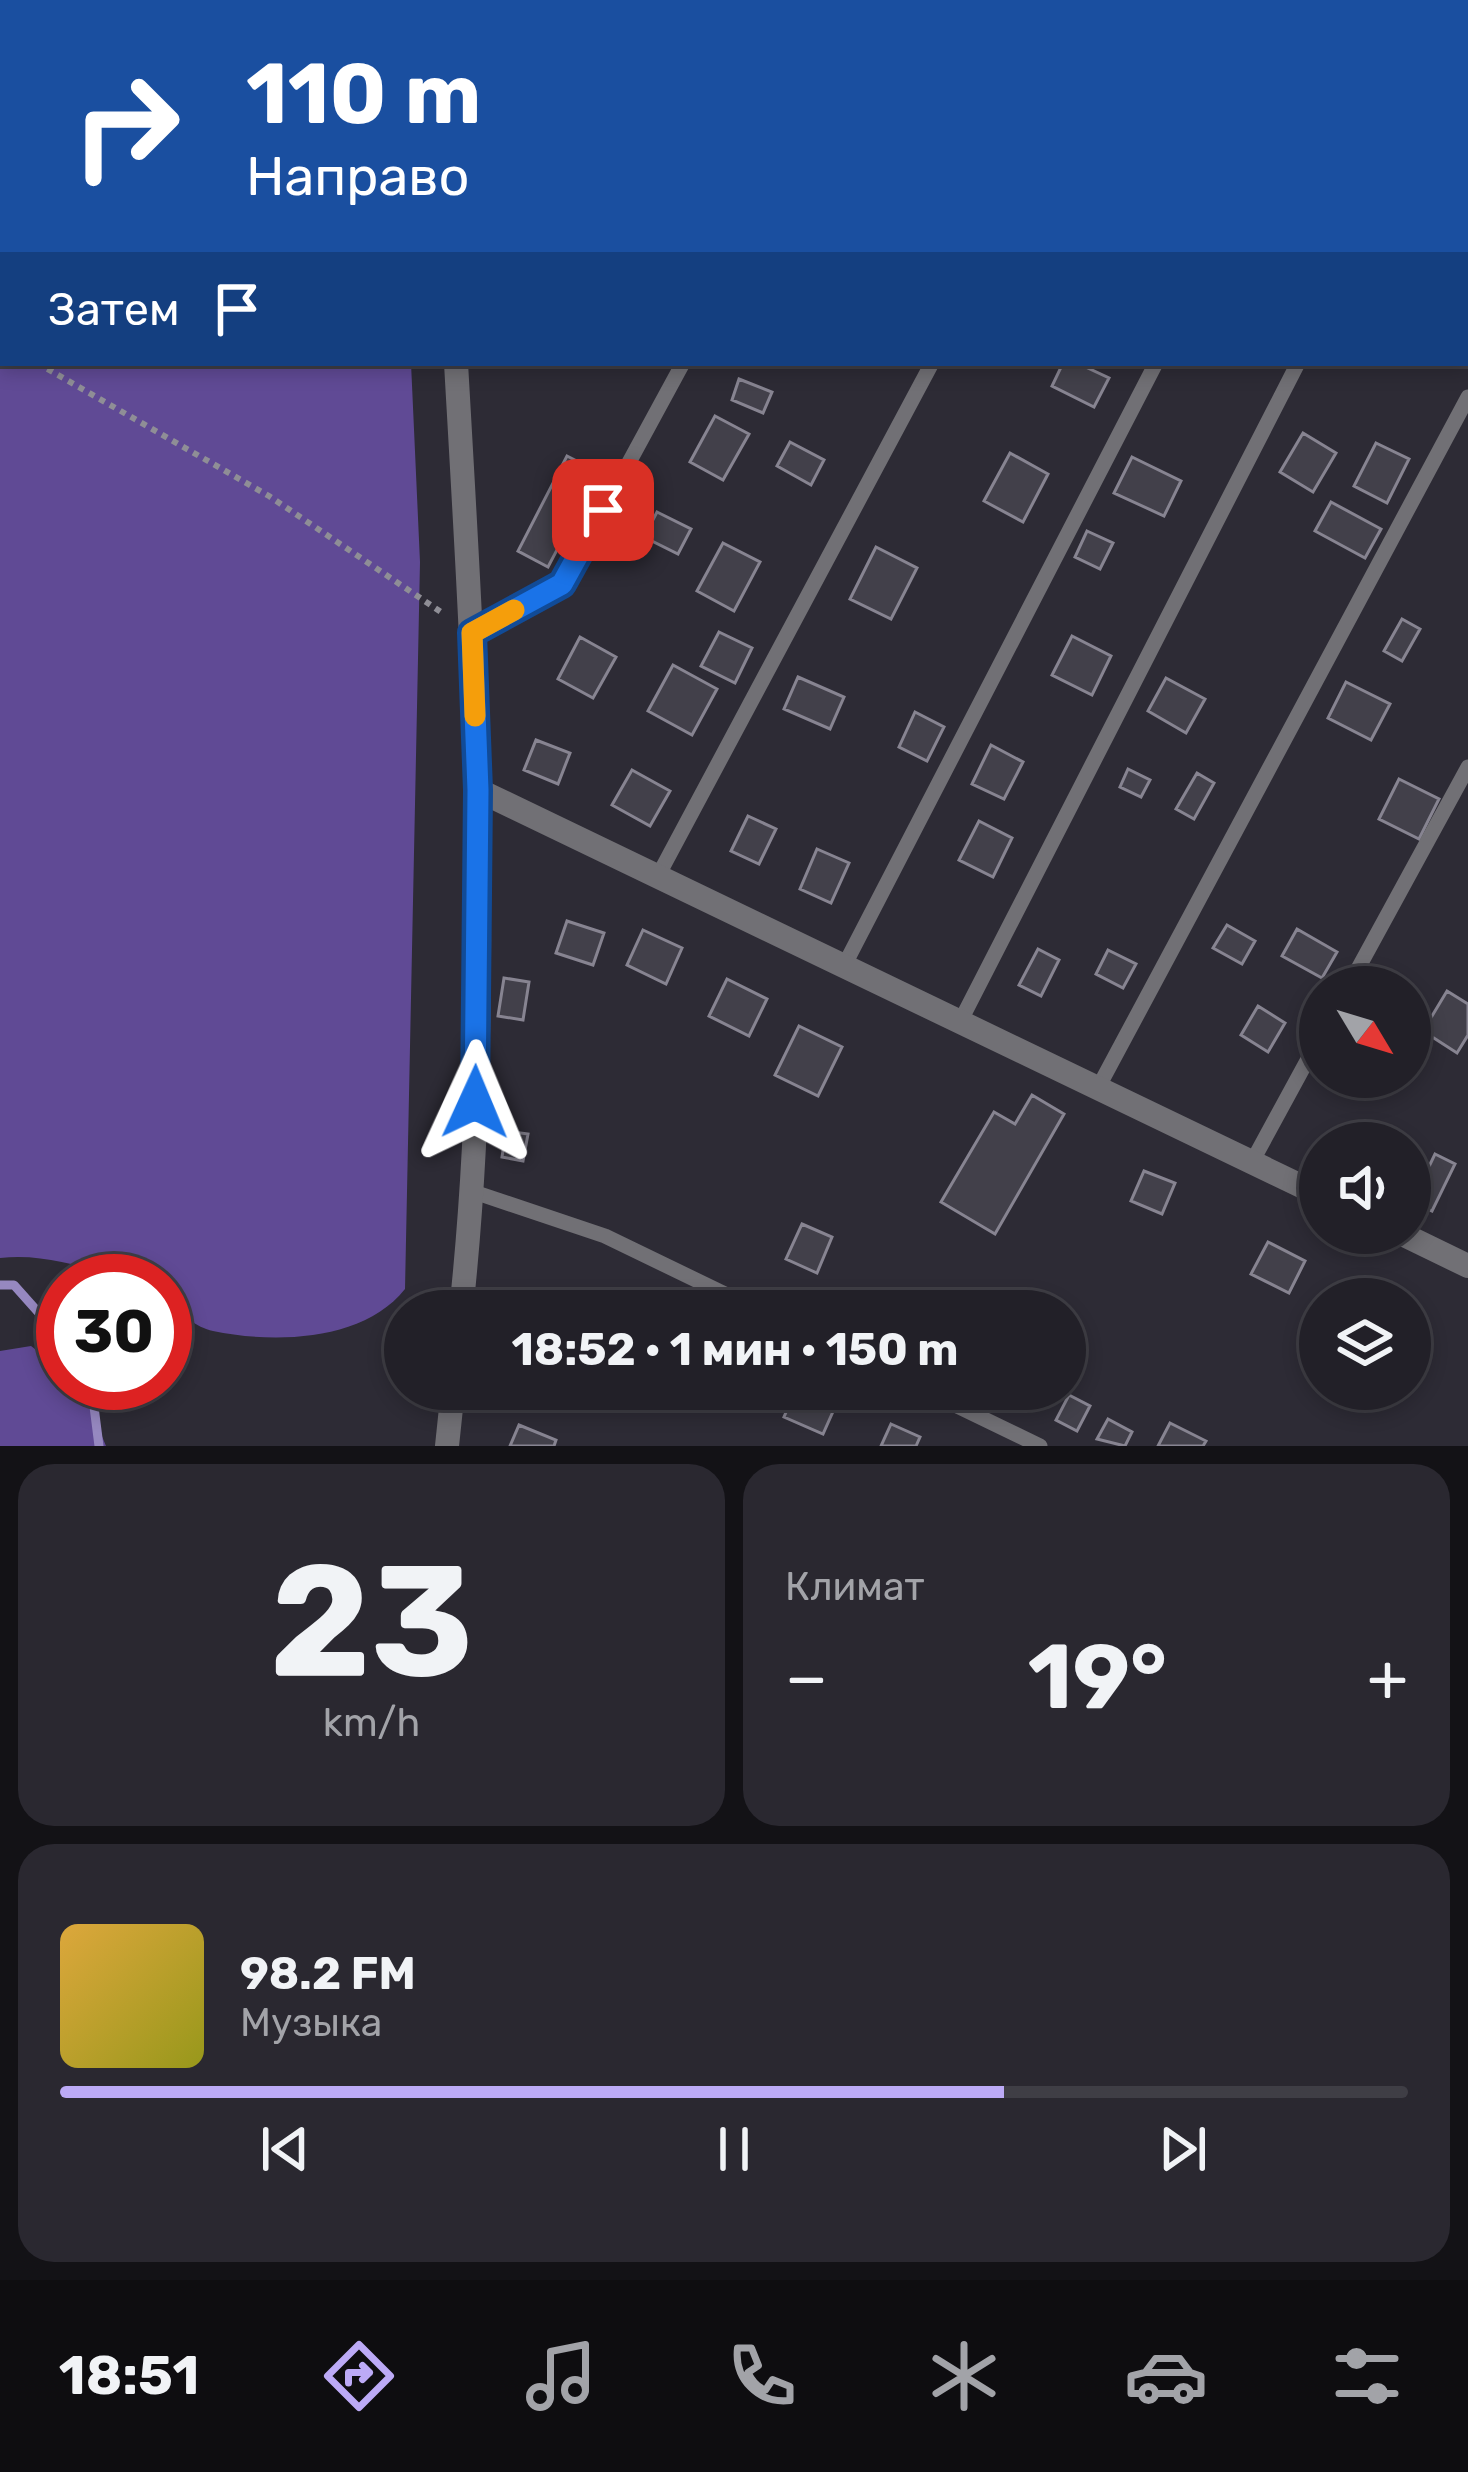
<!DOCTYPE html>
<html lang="ru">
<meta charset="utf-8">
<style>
body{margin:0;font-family:Rubik,sans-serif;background:#2a2830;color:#f1f3f6;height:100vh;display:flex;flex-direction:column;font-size:45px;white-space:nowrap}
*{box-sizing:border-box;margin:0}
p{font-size:39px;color:#a2a3a8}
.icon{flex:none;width:66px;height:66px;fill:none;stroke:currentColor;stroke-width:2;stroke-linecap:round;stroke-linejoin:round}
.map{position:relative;height:1446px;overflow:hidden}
.side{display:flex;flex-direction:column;gap:18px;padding:18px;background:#131216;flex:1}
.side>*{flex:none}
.top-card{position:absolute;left:0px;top:0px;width:1470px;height:366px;box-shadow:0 6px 18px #0003,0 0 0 3px #3f3e45;background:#1a4fa0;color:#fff;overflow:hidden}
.needle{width:78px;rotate:128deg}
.fabs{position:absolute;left:1299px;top:966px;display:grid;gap:24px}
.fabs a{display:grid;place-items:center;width:132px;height:132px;border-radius:50%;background:#222028;box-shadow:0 6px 18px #0003,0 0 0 3px #3f3e45;font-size:60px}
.speed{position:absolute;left:36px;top:1254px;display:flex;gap:24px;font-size:60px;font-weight:700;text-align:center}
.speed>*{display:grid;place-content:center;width:156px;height:156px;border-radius:50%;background:#222028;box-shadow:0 6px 18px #0003,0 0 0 3px #3f3e45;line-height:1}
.speed .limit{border:18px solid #d22;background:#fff;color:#111}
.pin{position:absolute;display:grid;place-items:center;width:102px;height:102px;color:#fff;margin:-51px;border-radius:24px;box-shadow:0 6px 18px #0006}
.me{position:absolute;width:132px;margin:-66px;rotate:1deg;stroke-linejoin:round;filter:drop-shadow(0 0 9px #0008)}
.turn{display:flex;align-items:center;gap:42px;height:252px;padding:0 48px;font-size:54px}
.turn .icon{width:156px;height:156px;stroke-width:2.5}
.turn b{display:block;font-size:84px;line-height:102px}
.then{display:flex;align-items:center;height:114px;padding:0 48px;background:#0003;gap:24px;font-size:45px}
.big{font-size:90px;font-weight:700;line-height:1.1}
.side .card{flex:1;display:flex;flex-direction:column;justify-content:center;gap:18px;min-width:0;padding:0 42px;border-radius:36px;background:#2a2830}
.side .dial{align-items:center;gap:0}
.dial b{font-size:156px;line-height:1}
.song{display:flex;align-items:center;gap:36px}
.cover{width:144px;height:144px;border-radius:18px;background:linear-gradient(135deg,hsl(40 70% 55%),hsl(60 70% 35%))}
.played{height:12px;border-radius:6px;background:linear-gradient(90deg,#bcaaf6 70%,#3f3e45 70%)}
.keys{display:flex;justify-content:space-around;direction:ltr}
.heat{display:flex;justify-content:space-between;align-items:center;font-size:66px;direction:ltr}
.side .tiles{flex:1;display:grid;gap:18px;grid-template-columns:1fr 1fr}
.card:last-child{grid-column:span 2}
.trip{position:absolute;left:384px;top:1290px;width:702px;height:120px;border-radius:60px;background:#222028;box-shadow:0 6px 18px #0003,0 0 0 3px #3f3e45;font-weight:700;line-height:120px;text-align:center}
.dock{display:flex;height:192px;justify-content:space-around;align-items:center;background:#0e0d10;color:#a2a3a8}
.dock .icon{width:84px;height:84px}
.dock .current{color:#bcaaf6}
.dock b{font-size:54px;color:#f1f3f6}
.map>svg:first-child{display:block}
.forest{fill:#604a95}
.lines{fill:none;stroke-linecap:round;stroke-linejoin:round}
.stream{stroke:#9688c0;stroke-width:9}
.building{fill:#42404a;stroke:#878491;stroke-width:3}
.path{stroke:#8f8e96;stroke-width:6;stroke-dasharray:6 6;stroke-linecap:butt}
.service{stroke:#717075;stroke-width:15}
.minor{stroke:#717075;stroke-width:24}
.route-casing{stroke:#114b97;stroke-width:30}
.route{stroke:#1a73e8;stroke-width:21}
.slow{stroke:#f59e0b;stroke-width:21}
</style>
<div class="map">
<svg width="1468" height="1446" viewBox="0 0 1468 1446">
<rect width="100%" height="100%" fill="#2d2b35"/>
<path class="forest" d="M0,0H387L3,3V363H411L420,562L405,1289C364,1341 275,1344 213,1331C197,1328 179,1312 165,1303V1281C108,1281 59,1251 0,1258Z
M31,1346L63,1370V1383H80L106,1446H0V1351Z"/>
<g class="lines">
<path class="stream" d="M0,1285H14L63,1340
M91,1383L99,1446"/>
</g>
<path class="building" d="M1063,363H1077L1109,378L1094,407L1052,386Z
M739,379L772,392L763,413L732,400Z
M715,416L749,434L723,480L690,462Z
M1303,433L1336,453L1313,492L1280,472Z
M790,442L824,460L811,485L777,466Z
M1376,443L1409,459L1387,503L1354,486Z
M1010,453L1048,474L1023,522L984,501Z
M567,456L598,472L548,567L518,551Z
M1132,457L1181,481L1164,516L1114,493Z
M1331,502L1381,529L1365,558L1315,531Z
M657,512L691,529L678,554L644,537Z
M1087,531L1113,543L1100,569L1075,557Z
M723,543L760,562L734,611L697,591Z
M876,547L917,568L891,619L850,599Z
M1402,619L1420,629L1402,661L1384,651Z
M719,632L752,648L735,683L701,666Z
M1072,636L1111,656L1092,695L1052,675Z
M580,637L616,657L593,698L558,679Z
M673,665L717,689L692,735L648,711Z
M798,677L844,697L830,729L784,709Z
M1166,678L1205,699L1186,733L1148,711Z
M1346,682L1390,704L1371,740L1328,718Z
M915,712L944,727L927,761L899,747Z
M536,740L570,753L558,784L524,770Z
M991,745L1023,762L1004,799L972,784Z
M1128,769L1150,780L1141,797L1120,787Z
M632,770L670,791L650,826L612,805Z
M1197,773L1214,783L1194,819L1176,809Z
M1399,779L1439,799L1419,839L1379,819Z
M748,816L776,829L759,864L731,851Z
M979,821L1012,838L993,877L959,860Z
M817,849L849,863L831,903L800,889Z
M567,921L604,933L593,965L556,953Z
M1227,925L1255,941L1242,964L1213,948Z
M1297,929L1337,952L1322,978L1282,956Z
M643,930L682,948L666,984L627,965Z
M1038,949L1059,960L1041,996L1019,985Z
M1108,950L1136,964L1123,988L1096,974Z
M504,978L529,982L523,1020L498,1016Z
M727,979L767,999L749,1036L709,1016Z
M1447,991L1468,1004V1035L1457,1053L1423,1031Z
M1258,1006L1285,1023L1268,1052L1241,1035Z
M799,1026L842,1047L818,1096L775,1075Z
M1032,1095L1064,1114L995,1234L941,1202L994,1112L1015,1124Z
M506,1131L528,1134L523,1161L502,1157Z
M1435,1154L1455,1164L1432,1211L1412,1202Z
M1144,1171L1175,1183L1162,1214L1131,1201Z
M802,1224L832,1237L817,1273L786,1259Z
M1268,1242L1305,1261L1289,1293L1251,1274Z
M796,1389H820L839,1398L823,1434L784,1417Z
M1069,1395L1090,1406L1077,1431L1056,1420Z
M1108,1419L1132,1432L1125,1446L1097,1439Z
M1170,1423L1206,1441L1203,1446H1158Z
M891,1424L920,1437L916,1446H881Z
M519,1425L556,1440L554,1446H510Z"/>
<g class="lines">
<path class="path" d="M0,342L3,344
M37,363L269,496L444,614"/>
<path class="service" d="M661,3L663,0
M878,3L880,0
M472,633L563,584L683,363
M658,876L932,363
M844,966L1156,363
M1348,987L1468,767
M960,1022L1298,363
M1098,1088L1468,397
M1252,1162L1320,1037
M474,1192L605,1236L760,1311
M922,1389L1040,1446"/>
<path class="minor" d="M435,0V3
M1127,0L1133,3
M1467,131L1468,129
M1467,164L1468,165
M456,363C474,678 495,997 461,1311
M478,790L1320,1195
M1400,1233L1468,1266
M447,1446L453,1389"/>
</g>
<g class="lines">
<defs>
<path id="route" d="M475,1102L478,790L472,633L562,584L603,510"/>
</defs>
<use href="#route" class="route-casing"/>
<use href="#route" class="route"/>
<path class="slow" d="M475,716L472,633L514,610"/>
</g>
</svg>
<div class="fabs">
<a><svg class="needle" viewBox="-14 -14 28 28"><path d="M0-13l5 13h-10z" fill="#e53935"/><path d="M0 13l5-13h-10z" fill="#a2a3a8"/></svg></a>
<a><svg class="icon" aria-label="sound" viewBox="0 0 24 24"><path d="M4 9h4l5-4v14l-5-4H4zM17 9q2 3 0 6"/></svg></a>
<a><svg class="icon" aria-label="layers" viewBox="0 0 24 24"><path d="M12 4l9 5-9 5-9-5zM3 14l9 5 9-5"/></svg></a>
</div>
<div class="speed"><div class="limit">30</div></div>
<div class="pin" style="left:603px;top:510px;background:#d93025"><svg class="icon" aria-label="arrive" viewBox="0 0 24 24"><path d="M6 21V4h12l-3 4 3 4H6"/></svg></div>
<svg class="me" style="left:475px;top:1102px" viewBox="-20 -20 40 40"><path d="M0-17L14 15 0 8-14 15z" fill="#1a73e8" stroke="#fff" stroke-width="4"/></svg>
<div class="trip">18:52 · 1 мин · 150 m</div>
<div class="top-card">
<div class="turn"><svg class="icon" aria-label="right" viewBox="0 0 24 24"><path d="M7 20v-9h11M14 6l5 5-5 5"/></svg><div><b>110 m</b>Направо</div></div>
<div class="then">Затем<svg class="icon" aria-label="arrive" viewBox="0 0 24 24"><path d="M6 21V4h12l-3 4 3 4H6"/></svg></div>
</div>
</div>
<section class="side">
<div class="tiles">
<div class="card dial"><b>23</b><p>km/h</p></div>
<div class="card"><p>Климат</p>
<div class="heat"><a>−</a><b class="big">19°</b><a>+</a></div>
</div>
<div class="card">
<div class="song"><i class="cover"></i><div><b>98.2 FM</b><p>Музыка</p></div></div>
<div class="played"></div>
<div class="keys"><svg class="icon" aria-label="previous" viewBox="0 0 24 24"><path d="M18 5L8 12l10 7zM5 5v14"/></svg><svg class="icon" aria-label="pause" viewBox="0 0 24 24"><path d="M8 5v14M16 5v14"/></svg><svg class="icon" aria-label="next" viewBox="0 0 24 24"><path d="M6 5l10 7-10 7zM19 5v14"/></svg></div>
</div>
</div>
</section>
<nav class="dock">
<b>18:51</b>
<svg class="icon current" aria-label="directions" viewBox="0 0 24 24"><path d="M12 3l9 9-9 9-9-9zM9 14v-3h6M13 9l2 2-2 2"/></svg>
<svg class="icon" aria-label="music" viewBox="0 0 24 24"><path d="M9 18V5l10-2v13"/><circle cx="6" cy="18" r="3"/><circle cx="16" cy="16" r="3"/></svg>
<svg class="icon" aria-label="phone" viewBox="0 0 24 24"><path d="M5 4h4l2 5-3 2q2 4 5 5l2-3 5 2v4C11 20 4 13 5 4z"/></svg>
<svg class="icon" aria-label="climate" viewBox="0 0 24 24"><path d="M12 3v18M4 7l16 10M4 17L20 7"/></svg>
<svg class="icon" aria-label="car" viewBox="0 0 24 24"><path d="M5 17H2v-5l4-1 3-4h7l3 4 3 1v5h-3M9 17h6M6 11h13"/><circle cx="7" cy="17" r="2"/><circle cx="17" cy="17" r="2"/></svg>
<svg class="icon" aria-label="filters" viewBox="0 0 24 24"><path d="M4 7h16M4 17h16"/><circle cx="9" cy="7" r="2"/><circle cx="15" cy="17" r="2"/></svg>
</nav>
